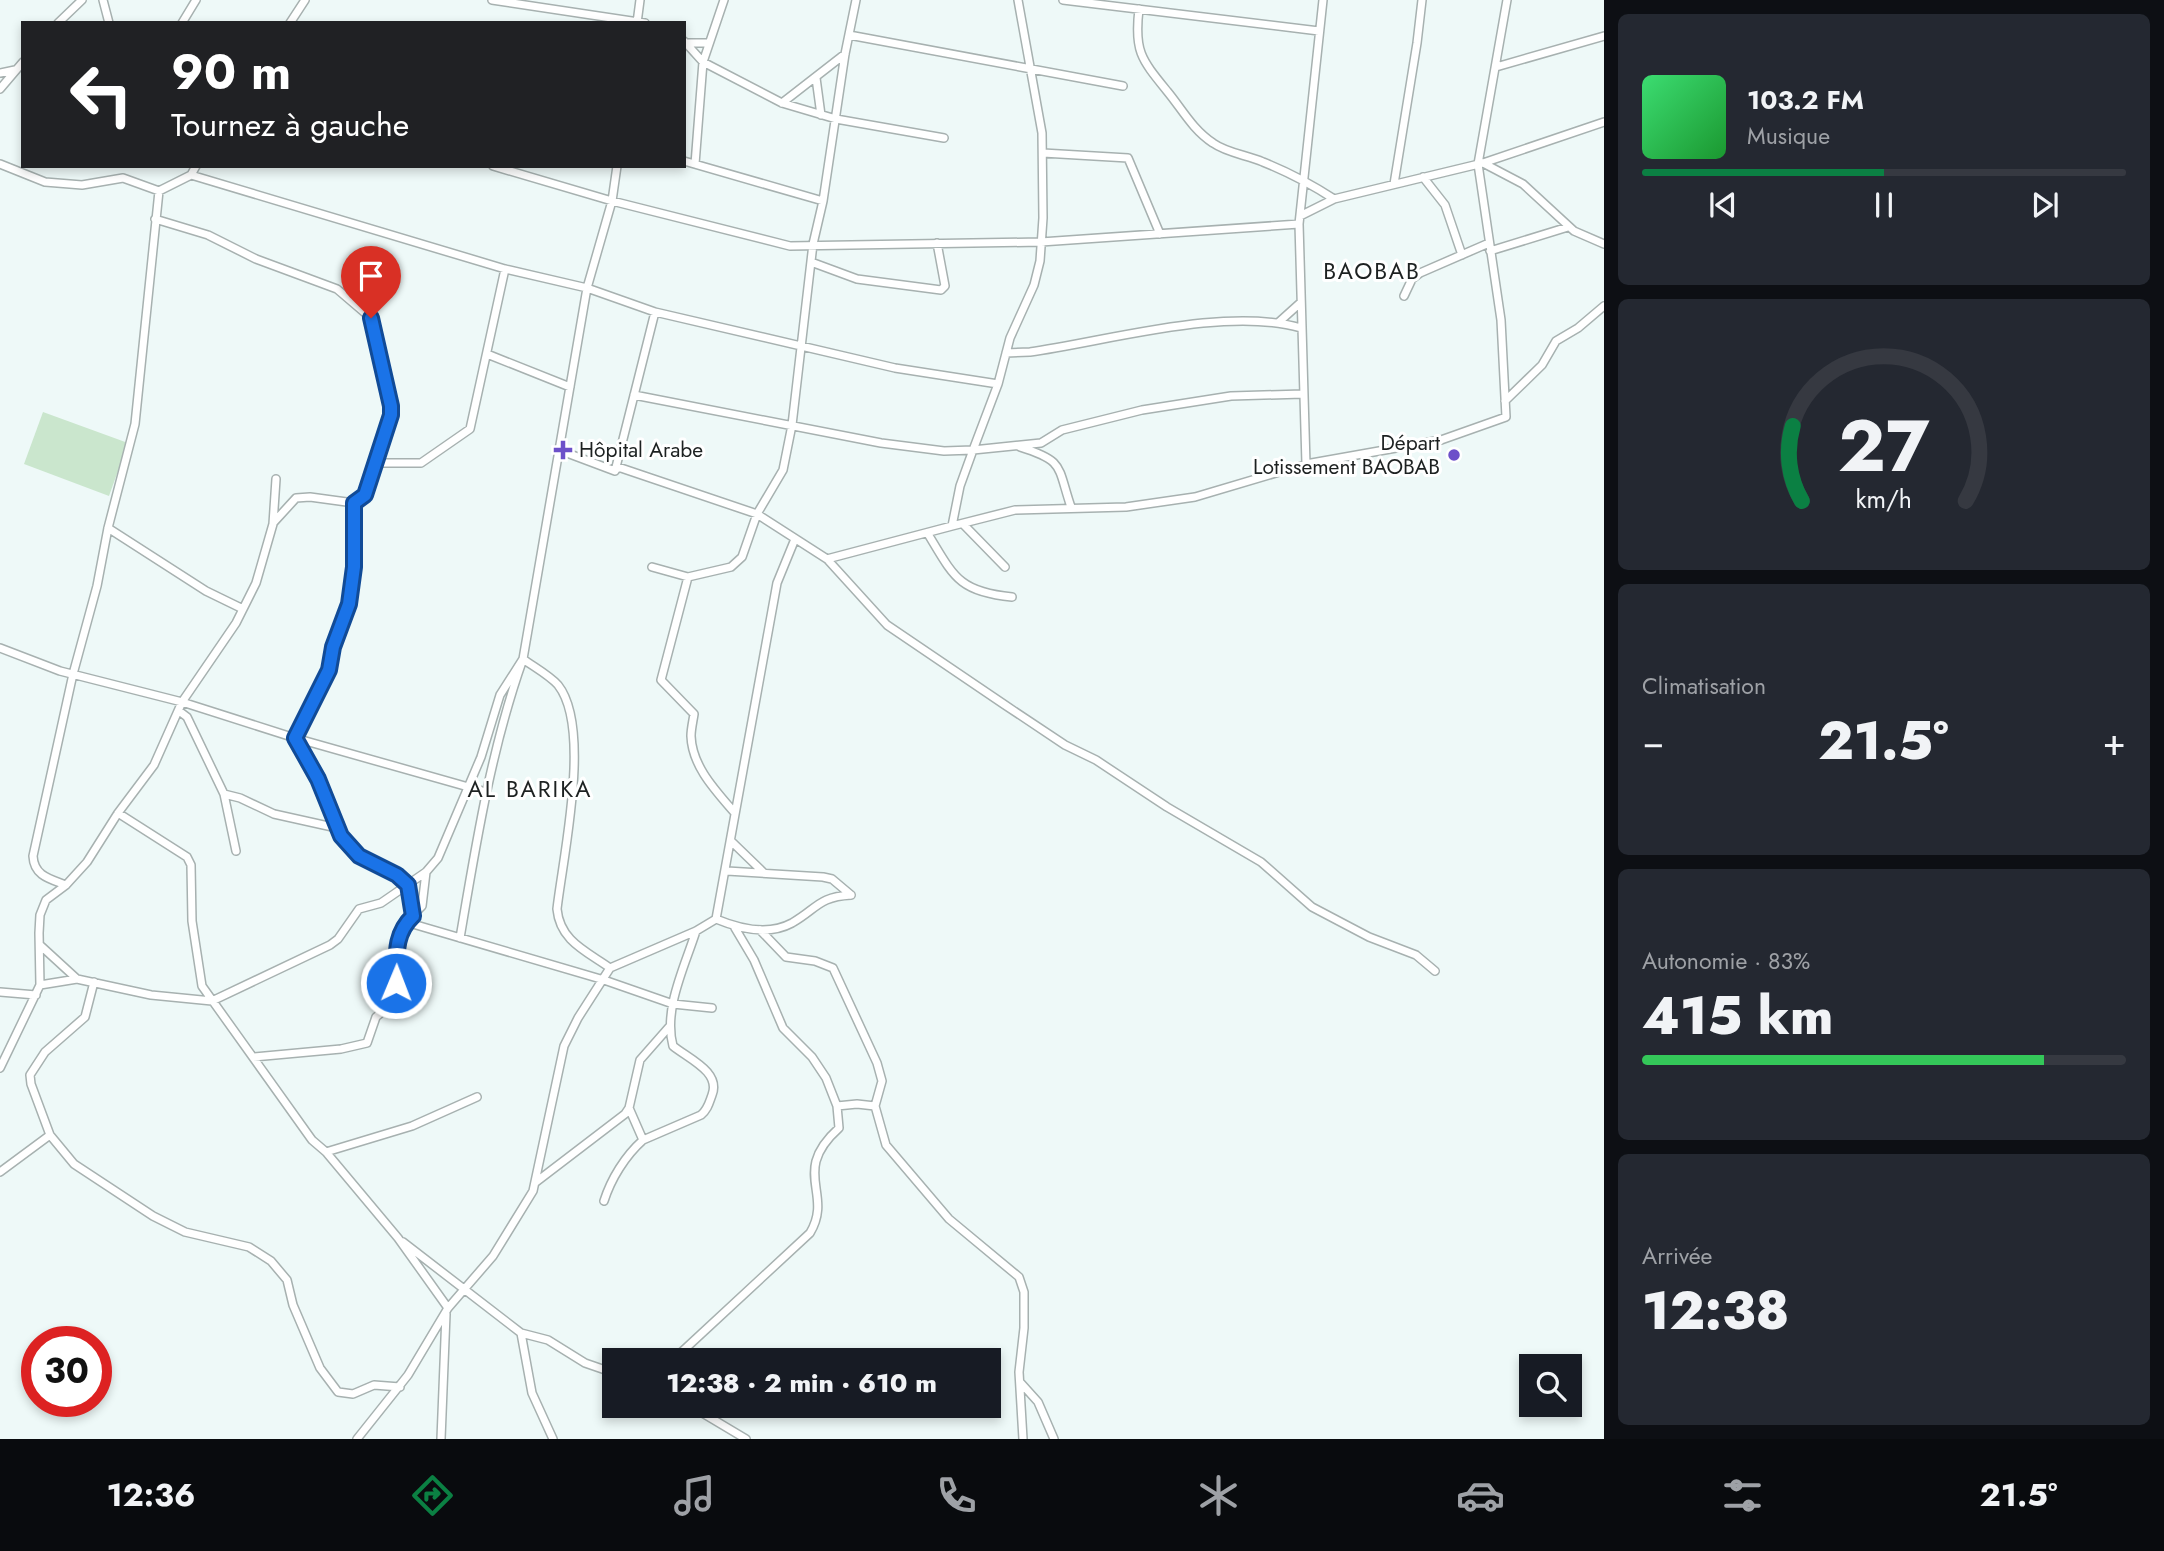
<!DOCTYPE html>
<html lang="fr">
<meta charset="utf-8">
<style>
body{margin:0;font-family:Jost,sans-serif;background:#242831;color:#f1f3f6;height:100vh;display:flex;flex-direction:column;font-size:26px;white-space:nowrap}
*{box-sizing:border-box;margin:0}
p{font-size:23px;color:#9ea1a6}
.icon{flex:none;width:38px;height:38px;fill:none;stroke:currentColor;stroke-width:2;stroke-linecap:round;stroke-linejoin:round}
.map{position:relative;flex:1;overflow:hidden}
.drawer{display:flex;flex-direction:column;gap:14px;padding:14px;background:#0d0f14;width:560px}
.drawer>*{flex:none}
.hud{position:absolute;left:21px;top:21px;width:665px;height:147px;border-radius:0px;box-shadow:0 4px 10px #0003;background:#202124;color:#fff;overflow:hidden}
.fabs{position:absolute;left:1519px;top:1354px;display:grid;gap:14px}
.fabs a{display:grid;place-items:center;width:63px;height:63px;border-radius:0px;background:#171b24;box-shadow:0 4px 10px #0003;font-size:35px}
.speed{position:absolute;left:21px;top:1326px;display:flex;gap:14px;font-size:35px;font-weight:700;text-align:center}
.speed>*{display:grid;place-content:center;width:91px;height:91px;border-radius:50%;background:#171b24;box-shadow:0 4px 10px #0003;line-height:1}
.speed .limit{border:10px solid #d22;background:#fff;color:#111}
.pin{position:absolute;display:grid;place-items:center;width:60px;height:60px;color:#fff;margin:-72px -30px;border-radius:50% 50% 50% 0;rotate:-45deg;box-shadow:0 0 7px #0007}
.pin .icon{rotate:45deg}
.me{position:absolute;width:77px;margin:-38px;rotate:1deg;stroke-linejoin:round;filter:drop-shadow(0 0 5px #0008)}
.turn{display:flex;align-items:center;gap:24px;height:147px;padding:0 35px;font-size:32px}
.turn .icon{width:91px;height:91px;stroke-width:2.5}
.turn b{display:block;font-size:49px;line-height:60px}
.big{font-size:52px;font-weight:800;line-height:1.1}
.drawer .widget{flex:1;display:flex;flex-direction:column;justify-content:center;gap:10px;min-width:0;padding:0 24px;border-radius:10px;background:#242831}
.drawer .dial{align-items:center;gap:0}
.dial svg{height:182px;overflow:visible;fill:none;stroke:#363941;stroke-width:7;stroke-linecap:round;text-anchor:middle}
.dial text{fill:#f1f3f6;stroke:none}
.song{display:flex;align-items:center;gap:21px}
.cover{width:84px;height:84px;border-radius:10px;background:linear-gradient(135deg,hsl(140 70% 55%),hsl(130 70% 35%))}
.played{height:7px;border-radius:4px;background:linear-gradient(90deg,#0b8043 50%,#363941 50%)}
.keys{display:flex;justify-content:space-around;direction:ltr}
.heat{display:flex;justify-content:space-between;align-items:center;font-size:38px;direction:ltr}
.charge{height:10px;border-radius:5px;background:linear-gradient(90deg,#34c759 83%,#363941 0)}
.trip{position:absolute;left:602px;top:1348px;width:399px;height:70px;border-radius:0px;background:#171b24;box-shadow:0 4px 10px #0003;font-weight:800;line-height:70px;text-align:center}
.tabs{display:flex;height:112px;justify-content:space-around;align-items:center;background:#090b0e;color:#9ea1a6}
.tabs .icon{width:49px;height:49px}
.tabs .on{color:#0b8043}
.tabs b{font-size:32px;color:#f1f3f6}
main{display:flex;flex:1;min-height:0}
.map>svg:first-child{display:block}
.green{fill:#cae6cd}
.lines{fill:none;stroke-linecap:round;stroke-linejoin:round}
.minor-casing{stroke:#a7b1b0;stroke-width:10}
.minor{stroke:#fff;stroke-width:7}
.route-casing{stroke:#114b97;stroke-width:18}
.route{stroke:#1a73e8;stroke-width:12}
.poi-dot{fill:#6c50c9;stroke:#fff;stroke-width:2.5}
.labels{text-anchor:middle;dominant-baseline:central;stroke-width:6;stroke-linejoin:round;paint-order:stroke}
.poi-label{font-size:21px;fill:#1d2121;stroke:#fff;text-anchor:end}
.neighbourhood-label{font-size:23px;letter-spacing:2px;fill:#1d2121;stroke:#fff}
</style>
<main>
<div class="map">
<svg width="1604" height="1439" viewBox="0 0 1604 1439">
<rect width="100%" height="100%" fill="#eef9f8"/>
<path class="green" d="M43,412L128,443L109,496L24,464Z"/>
<g class="lines">
<defs>
<path id="minor" d="M103,0L109,23
M492,0L645,23
M1063,0L1319,31
M1139,9C1134,51 1141,59 1167,91C1182,109 1192,129 1213,143C1227,153 1247,155 1263,162C1288,172 1311,184 1334,199
M58,23L82,0
M182,23L196,0
M290,23L305,0
M637,23L640,0
M849,35L1123,86
M684,41L703,62L782,103L836,119L944,138
M686,43H709
M1496,67L1604,36
M0,73L15,70
M816,78L821,115
M0,89L23,62
M782,103L845,54
M1043,153L1128,158L1160,234
M684,161L823,201
M1483,163L1523,184L1574,231L1604,244
M0,164L45,182L82,185L123,178L159,191L191,175L196,166
M695,164L703,62L724,0
M493,166L612,201L790,246L1041,242L1299,224
M191,175L505,269L587,288L655,312L895,368L998,384L1010,338L1034,285L1040,261L1043,218L1042,133L1018,0
M1423,177L1445,205L1462,255
M1394,184L1417,43L1422,0
M1300,216L1334,199L1483,163L1604,122
M155,219L208,235L256,259L337,289L371,318L391,406L365,495L354,503L310,497L296,498L274,522
M1490,251L1568,227
M811,262L857,279L941,290L945,286L937,243
M1404,296L1412,279L1420,273L1489,243
M1279,322L1299,304
M1006,353L1030,352C1108,341 1226,306 1301,328
M487,354L570,387
M1303,394L1231,396L1142,410L1062,430L1041,443L973,450L960,486L952,526L1015,510L1126,507L1195,497L1306,464L1441,440L1506,417L1501,320L1478,164L1507,0
M634,395L881,443L944,451L973,450L998,384
M1505,401L1542,365L1556,341L1578,328L1604,306
M1020,447C1065,461 1057,466 1071,507
M559,450L615,471L618,467L757,514L827,559L887,625L1005,705L1065,745L1096,760L1167,807L1261,862L1312,907L1369,937L1416,955L1435,971
M375,463H421L470,429L505,269
M1306,464L1299,224L1323,0
M615,471L655,312
M354,503L355,542L352,594L333,647L329,670L295,738L318,779L341,836L352,851L383,870L397,875L408,885L413,916
M963,524L1005,567
M108,528L206,591L243,609
M928,534C954,577 959,592 1012,597
M827,559L952,526
M652,567L688,577L731,567L742,557L757,514L783,470L792,425L813,244L823,201L845,54L856,0
M688,577L661,680L694,714C693,721 691,729 691,736C692,766 715,790 734,812
M0,648L60,671L182,702L295,738L486,792
M179,711L187,717L224,794L236,851
M224,794L240,798L274,814L337,828
M118,813L187,857L191,865L192,921L202,986L312,1140L326,1152L398,1238L448,1308
M731,841L763,872
M727,871L823,877L832,879L851,895
M66,885C50,879 34,876 33,856L73,674L97,586L108,528L135,424L159,191
M716,919C740,929 768,936 792,923C818,908 818,897 851,895
M406,922L604,980L673,1004L712,1008
M760,930L786,957L815,961L833,968L877,1063L882,1081L875,1106
M460,938C476,844 491,749 523,659L587,288L612,201L617,166
M41,946L77,979
M94,982L85,1017L45,1052L30,1075L31,1084L50,1135L74,1164L153,1216L185,1232L249,1247L271,1261L287,1280L293,1305L320,1368L338,1392L353,1394L374,1385L400,1387
M40,985L77,979L151,995L212,1001L330,945L338,939L359,909L381,903L426,872L438,858L481,757L500,695L523,659C534,667 549,675 558,685C592,728 563,856 557,909C560,941 586,951 610,968
M0,992L36,995
M253,1057L341,1049L367,1043L376,1017L395,1001L398,939L406,922L422,906L426,872
M0,1068L40,985L39,933L40,915L46,900L66,885L87,862L118,813L154,765L182,702L236,623L256,583L273,524L276,479
M837,1106L857,1104L875,1106L886,1145L949,1219L1019,1277L1024,1292V1328L1019,1372L1023,1439
M629,1108L643,1140
M326,1152L412,1126L477,1097
M0,1172L50,1135
M536,1182L625,1114L629,1108L640,1060L669,1027
M604,1201C611,1179 625,1156 643,1140L701,1115C708,1109 709,1103 712,1095C721,1072 689,1059 673,1046C663,1009 685,966 696,931
M403,1242L521,1333L532,1393L553,1439
M521,1333L548,1340L585,1363L614,1373
M673,1360L810,1233C834,1193 790,1172 839,1128L837,1106L826,1078L812,1057L783,1028L754,960L735,928
M1020,1382L1038,1402L1054,1439
M689,1405L746,1439
M357,1439L408,1375L448,1308L493,1256L533,1191L564,1046L578,1018L610,968L696,931L716,919L777,583L795,539
M441,1439L446,1314"/>
</defs>
<use href="#minor" class="minor-casing"/>
<use href="#minor" class="minor"/>
</g>
<g class="lines">
<defs>
<path id="route" d="M371,318L391,406V415L365,495L354,503V567L349,604L333,647L329,670L295,738L318,779L341,836L359,856L397,875L408,885L413,916C393,935 397,958 396,983"/>
</defs>
<use href="#route" class="route-casing"/>
<use href="#route" class="route"/>
</g>
<g class="poi-dot">
<path d="M559.5 439.5h7v7h7v7h-7v7h-7v-7h-7v-7h7z"/>
<circle cx="1454" cy="455" r="7"/>
</g>
<g class="labels">
<g class="poi-label">
<text x="1440" y="443">Départ<tspan x="1440" dy="24">Lotissement BAOBAB</tspan></text>
<text x="579" y="450" text-anchor="start">Hôpital Arabe</text>
</g>
<g class="neighbourhood-label">
<text x="1372" y="271">BAOBAB</text>
<text x="530" y="789">AL BARIKA</text>
</g>
</g>
</svg>
<div class="fabs">
<a><svg class="icon" aria-label="search" viewBox="0 0 24 24"><circle cx="10" cy="10" r="6"/><path d="M15 15l6 6"/></svg></a>
</div>
<div class="speed"><div class="limit">30</div></div>
<div class="pin" style="left:371px;top:318px;background:#d93025"><svg class="icon" aria-label="arrive" viewBox="0 0 24 24"><path d="M6 21V4h12l-3 4 3 4H6"/></svg></div>
<svg class="me" style="left:396px;top:983px" viewBox="-20 -20 40 40"><circle r="17" fill="#1a73e8" stroke="#fff" stroke-width="3"/><path d="M0-11L8 9 0 5-8 9z" fill="#fff"/></svg>
<div class="trip">12:38 · 2 min · 610 m</div>
<div class="hud">
<div class="turn"><svg class="icon" aria-label="left" viewBox="0 0 24 24"><path d="M17 20v-9H6M10 6l-5 5 5 5"/></svg><div><b>90 m</b>Tournez à gauche</div></div>
</div>
</div>
<section class="drawer">
<div class="widget">
<div class="song"><i class="cover"></i><div><b>103.2 FM</b><p>Musique</p></div></div>
<div class="played"></div>
<div class="keys"><svg class="icon" aria-label="previous" viewBox="0 0 24 24"><path d="M18 5L8 12l10 7zM5 5v14"/></svg><svg class="icon" aria-label="pause" viewBox="0 0 24 24"><path d="M8 5v14M16 5v14"/></svg><svg class="icon" aria-label="next" viewBox="0 0 24 24"><path d="M6 5l10 7-10 7zM19 5v14"/></svg></div>
</div>
<div class="widget dial"><svg viewBox="0 0 100 80">
<path d="M14 69A42 42 0 1 1 86 69"/>
<path d="M14 69A42 42 0 0 1 10 36" stroke="#0b8043"/>
<text x="50" y="56" font-size="32" font-weight="700">27</text>
<text x="50" y="72" font-size="11">km/h</text>
</svg></div>
<div class="widget"><p>Climatisation</p>
<div class="heat"><a>−</a><b class="big">21.5°</b><a>+</a></div>
</div>
<div class="widget"><p>Autonomie · 83%</p><b class="big">415 km</b><div class="charge"></div></div>
<div class="widget"><p>Arrivée</p><b class="big">12:38</b></div>
</section>
</main>
<nav class="tabs">
<b>12:36</b>
<svg class="icon on" aria-label="directions" viewBox="0 0 24 24"><path d="M12 3l9 9-9 9-9-9zM9 14v-3h6M13 9l2 2-2 2"/></svg>
<svg class="icon" aria-label="music" viewBox="0 0 24 24"><path d="M9 18V5l10-2v13"/><circle cx="6" cy="18" r="3"/><circle cx="16" cy="16" r="3"/></svg>
<svg class="icon" aria-label="phone" viewBox="0 0 24 24"><path d="M5 4h4l2 5-3 2q2 4 5 5l2-3 5 2v4C11 20 4 13 5 4z"/></svg>
<svg class="icon" aria-label="climate" viewBox="0 0 24 24"><path d="M12 3v18M4 7l16 10M4 17L20 7"/></svg>
<svg class="icon" aria-label="car" viewBox="0 0 24 24"><path d="M5 17H2v-5l4-1 3-4h7l3 4 3 1v5h-3M9 17h6M6 11h13"/><circle cx="7" cy="17" r="2"/><circle cx="17" cy="17" r="2"/></svg>
<svg class="icon" aria-label="filters" viewBox="0 0 24 24"><path d="M4 7h16M4 17h16"/><circle cx="9" cy="7" r="2"/><circle cx="15" cy="17" r="2"/></svg>
<b>21.5°</b>
</nav>
